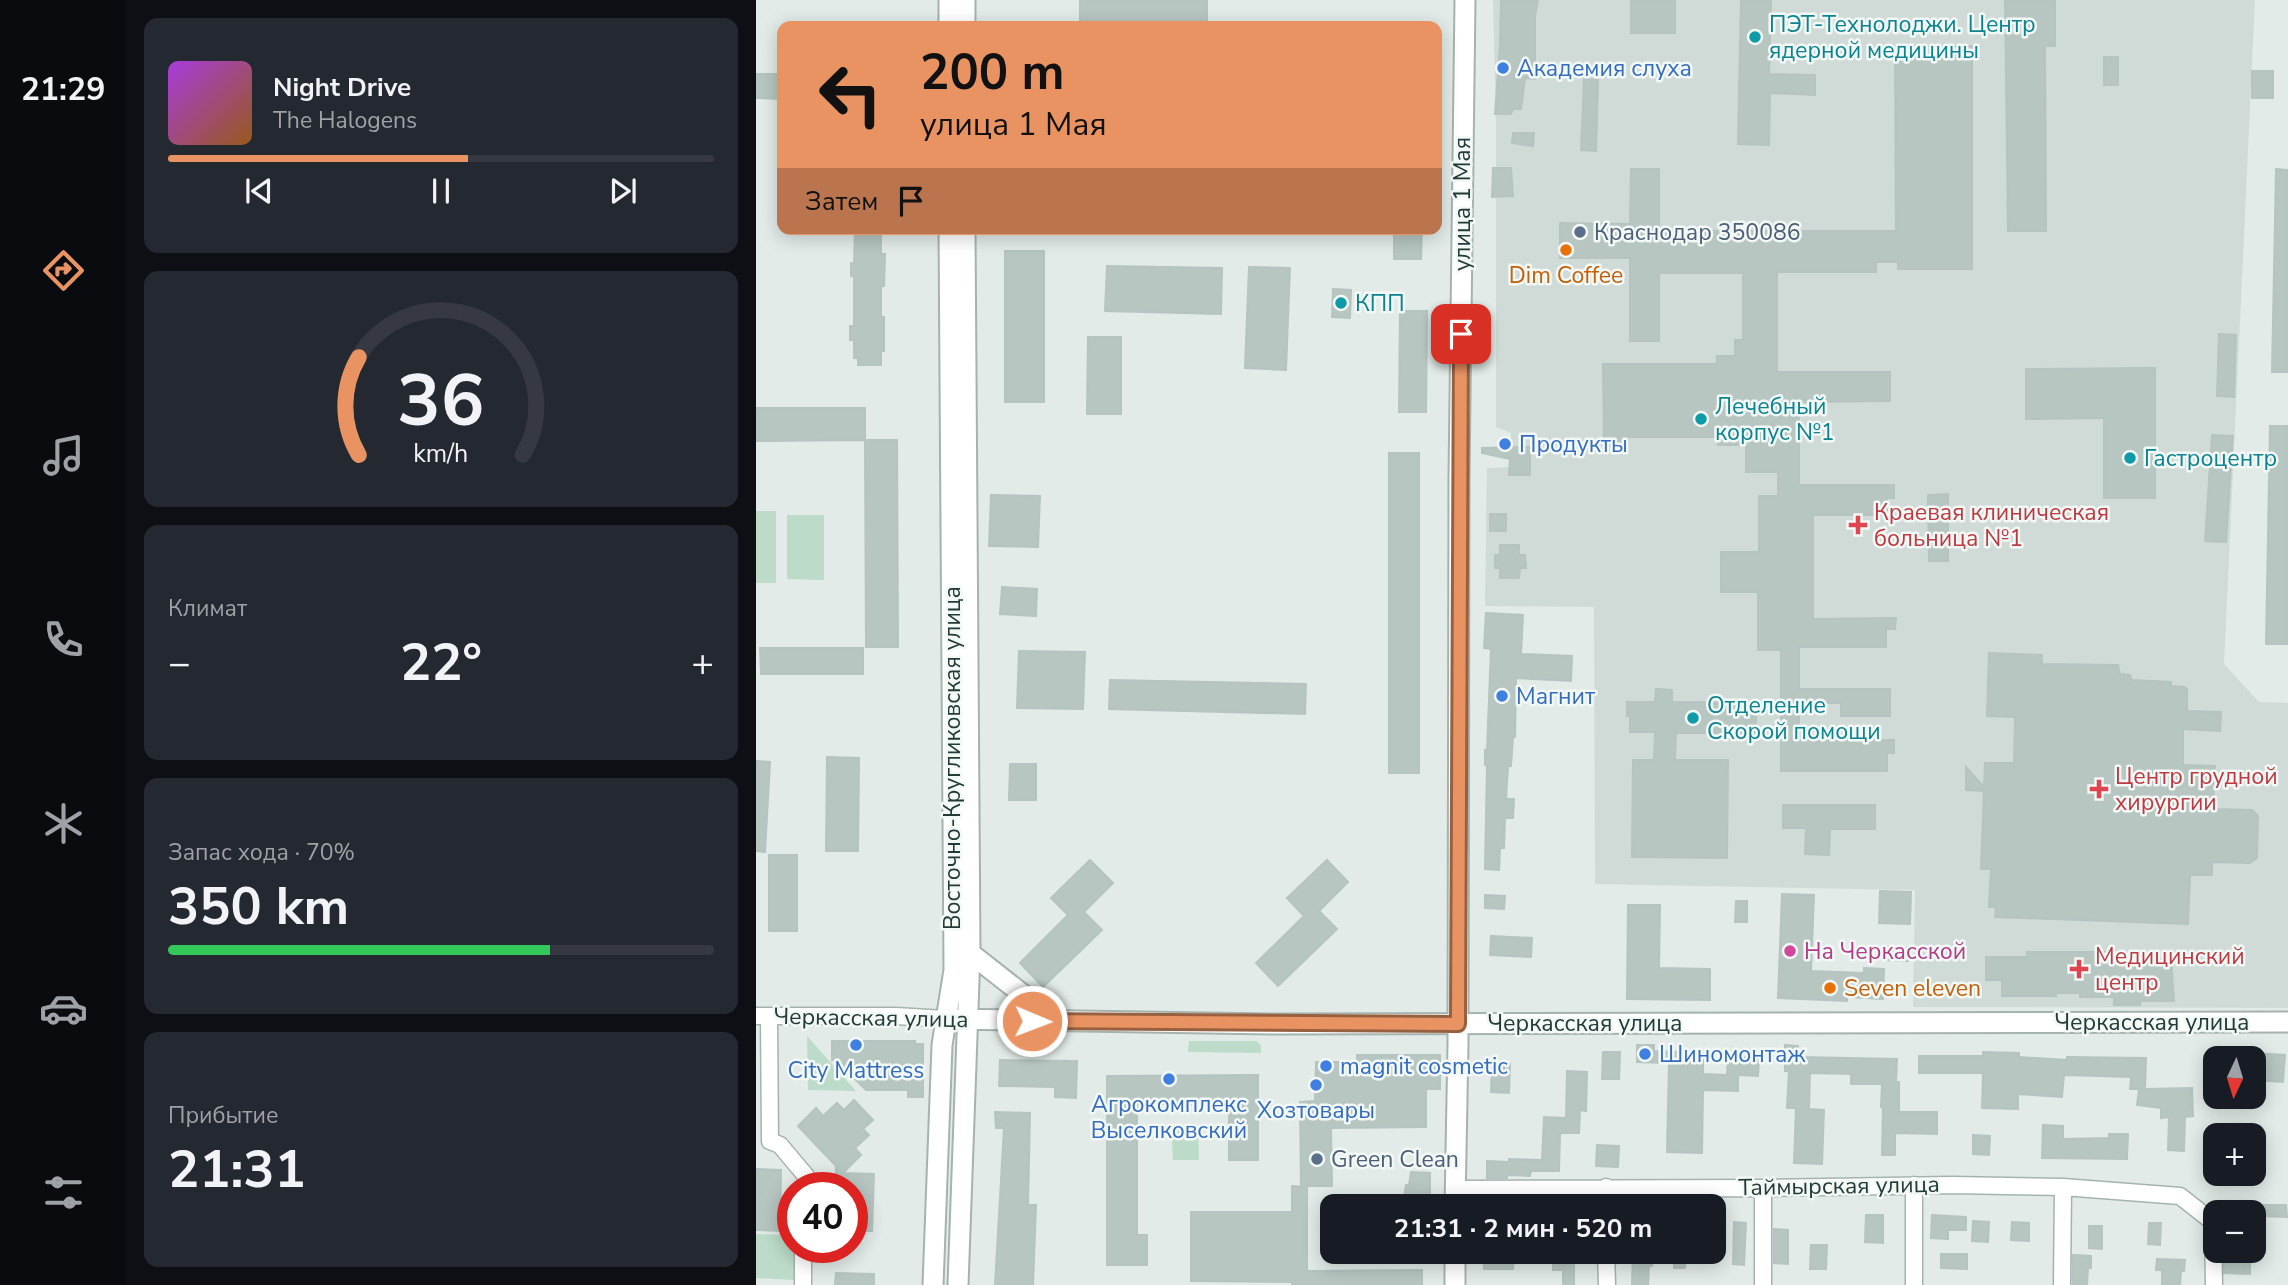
<!DOCTYPE html>
<html lang="ru">
<meta charset="utf-8">
<style>
body{margin:0;font-family:"Nunito Sans",sans-serif;background:#242831;color:#f1f3f6;height:100vh;display:flex;flex-direction:column;font-size:26px;white-space:nowrap}
*{box-sizing:border-box;margin:0}
p{font-size:23px;color:#9ea1a6}
.icon{flex:none;width:38px;height:38px;fill:none;stroke:currentColor;stroke-width:2;stroke-linecap:round;stroke-linejoin:round}
.map{position:relative;flex:1;overflow:hidden}
.panel{display:flex;flex-direction:column;gap:18px;padding:18px;background:#0d0f14;width:630px}
.panel>*{flex:none}
.hud{position:absolute;left:21px;top:21px;width:665px;height:214px;border-radius:14px;box-shadow:0 4px 18px #0003;background:#e99362;color:#111;overflow:hidden}
.needle{width:46px;rotate:184deg}
.controls{position:absolute;left:1447px;top:1046px;display:grid;gap:14px}
.controls a{display:grid;place-items:center;width:63px;height:63px;border-radius:14px;background:#171b24;box-shadow:0 4px 18px #0003;font-size:35px}
.speed{position:absolute;left:21px;top:1172px;display:flex;gap:14px;font-size:35px;font-weight:700;text-align:center}
.speed>*{display:grid;place-content:center;width:91px;height:91px;border-radius:50%;background:#171b24;box-shadow:0 4px 18px #0003;line-height:1}
.speed .limit{border:10px solid #d22;background:#fff;color:#111}
.pin{position:absolute;display:grid;place-items:center;width:60px;height:60px;color:#fff;margin:-30px;border-radius:14px;box-shadow:0 4px 10px #0006}
.me{position:absolute;width:77px;margin:-38px;rotate:91deg;stroke-linejoin:round;filter:drop-shadow(0 0 5px #0008)}
.turn{display:flex;align-items:center;gap:24px;height:147px;padding:0 28px;font-size:32px}
.turn .icon{width:91px;height:91px;stroke-width:2.5}
.turn b{display:block;font-size:49px;line-height:60px}
.then{display:flex;align-items:center;height:66px;padding:0 28px;background:#0003;gap:14px;font-size:26px}
.big{font-size:52px;font-weight:700;line-height:1.1}
.panel .widget{flex:1;display:flex;flex-direction:column;justify-content:center;gap:10px;min-width:0;padding:0 24px;border-radius:14px;background:#242831}
.panel .dial{align-items:center;gap:0}
.dial svg{height:182px;overflow:visible;fill:none;stroke:#363941;stroke-width:7;stroke-linecap:round;text-anchor:middle}
.dial text{fill:#f1f3f6;stroke:none}
.song{display:flex;align-items:center;gap:21px}
.cover{width:84px;height:84px;border-radius:10px;background:linear-gradient(135deg,hsl(280 70% 55%),hsl(30 70% 35%))}
.played{height:7px;border-radius:4px;background:linear-gradient(90deg,#e99362 55%,#363941 55%)}
.keys{display:flex;justify-content:space-around;direction:ltr}
.heat{display:flex;justify-content:space-between;align-items:center;font-size:38px;direction:ltr}
.charge{height:10px;border-radius:5px;background:linear-gradient(90deg,#34c759 70%,#363941 0)}
.trip{position:absolute;left:564px;top:1194px;width:406px;height:70px;border-radius:14px;background:#171b24;box-shadow:0 4px 18px #0003;font-weight:700;line-height:70px;text-align:center}
main{display:flex;flex:1;min-height:0}
.tabs{display:flex;flex-direction:column;width:126px;justify-content:space-around;align-items:center;background:#090b0e;color:#9ea1a6}
.tabs .icon{width:49px;height:49px}
.tabs .on{color:#e99362}
.tabs b{font-size:32px;color:#f1f3f6}
.map>svg:first-child{display:block}
.built{fill:#d0dbd7}
.green{fill:#bcdbc8}
.building{fill:#b7c6c1;stroke:#b5c4c0;stroke-width:2}
.lines{fill:none;stroke-linecap:round;stroke-linejoin:round}
.minor-casing{stroke:#a5b3af;stroke-width:19}
.tertiary-casing{stroke:#a5b3af;stroke-width:23}
.minor{stroke:#fff;stroke-width:16}
.tertiary{stroke:#fff;stroke-width:19}
.route-casing{stroke:#976040;stroke-width:18}
.route{stroke:#e99362;stroke-width:12}
.culture-dot{fill:#0f9aa8;stroke:#f2f8f6;stroke-width:2.5}
.shop-dot{fill:#3f7fe0;stroke:#f2f8f6;stroke-width:2.5}
.service-dot{fill:#5c6f8a;stroke:#f2f8f6;stroke-width:2.5}
.food-dot{fill:#e8710a;stroke:#f2f8f6;stroke-width:2.5}
.health-dot{fill:#e0444e;stroke:#f2f8f6;stroke-width:2.5}
.hotel-dot{fill:#d1479c;stroke:#f2f8f6;stroke-width:2.5}
.labels{text-anchor:middle;dominant-baseline:central;stroke-width:5;stroke-linejoin:round;paint-order:stroke}
.culture-label{font-size:23px;fill:#0d838f;stroke:#f2f8f6;text-anchor:start}
.shop-label{font-size:23px;fill:#366cbe;stroke:#f2f8f6;text-anchor:start}
.street-label{font-size:23px;fill:#233b37;stroke:#f2f8f6}
.service-label{font-size:23px;fill:#4e5e75;stroke:#f2f8f6;text-anchor:start}
.food-label{font-size:23px;fill:#c56008;stroke:#f2f8f6}
.health-label{font-size:23px;fill:#be3a42;stroke:#f2f8f6;text-anchor:start}
.hotel-label{font-size:23px;fill:#b23c85;stroke:#f2f8f6;text-anchor:start}
</style>
<main>
<nav class="tabs">
<b>21:29</b>
<svg class="icon on" aria-label="directions" viewBox="0 0 24 24"><path d="M12 3l9 9-9 9-9-9zM9 14v-3h6M13 9l2 2-2 2"/></svg>
<svg class="icon" aria-label="music" viewBox="0 0 24 24"><path d="M9 18V5l10-2v13"/><circle cx="6" cy="18" r="3"/><circle cx="16" cy="16" r="3"/></svg>
<svg class="icon" aria-label="phone" viewBox="0 0 24 24"><path d="M5 4h4l2 5-3 2q2 4 5 5l2-3 5 2v4C11 20 4 13 5 4z"/></svg>
<svg class="icon" aria-label="climate" viewBox="0 0 24 24"><path d="M12 3v18M4 7l16 10M4 17L20 7"/></svg>
<svg class="icon" aria-label="car" viewBox="0 0 24 24"><path d="M5 17H2v-5l4-1 3-4h7l3 4 3 1v5h-3M9 17h6M6 11h13"/><circle cx="7" cy="17" r="2"/><circle cx="17" cy="17" r="2"/></svg>
<svg class="icon" aria-label="filters" viewBox="0 0 24 24"><path d="M4 7h16M4 17h16"/><circle cx="9" cy="7" r="2"/><circle cx="15" cy="17" r="2"/></svg>
</nav>
<section class="panel">
<div class="widget">
<div class="song"><i class="cover"></i><div><b>Night Drive</b><p>The Halogens</p></div></div>
<div class="played"></div>
<div class="keys"><svg class="icon" aria-label="previous" viewBox="0 0 24 24"><path d="M18 5L8 12l10 7zM5 5v14"/></svg><svg class="icon" aria-label="pause" viewBox="0 0 24 24"><path d="M8 5v14M16 5v14"/></svg><svg class="icon" aria-label="next" viewBox="0 0 24 24"><path d="M6 5l10 7-10 7zM19 5v14"/></svg></div>
</div>
<div class="widget dial"><svg viewBox="0 0 100 80">
<path d="M14 69A42 42 0 1 1 86 69"/>
<path d="M14 69A42 42 0 0 1 14 26" stroke="#e99362"/>
<text x="50" y="56" font-size="32" font-weight="700">36</text>
<text x="50" y="72" font-size="11">km/h</text>
</svg></div>
<div class="widget"><p>Климат</p>
<div class="heat"><a>−</a><b class="big">22°</b><a>+</a></div>
</div>
<div class="widget"><p>Запас хода · 70%</p><b class="big">350 km</b><div class="charge"></div></div>
<div class="widget"><p>Прибытие</p><b class="big">21:31</b></div>
</section>
<div class="map">
<svg width="1532" height="1285" viewBox="0 0 1532 1285">
<rect width="100%" height="100%" fill="#e2ebe8"/>
<path class="built" d="M737,0H1499L1468,664L1503,702L1532,703V1008L1157,1007L1159,890L839,884L838,607L729,606L731,468L754,467L755,433L740,427V126Z"/>
<path class="green" d="M0,511H20V583H0Z
M31,515H68V580L31,579Z
M51,1036L100,1091L52,1090Z
M433,1041H501L505,1046V1053L432,1052Z
M415,1125L442,1127L443,1160H417Z
M0,1234L37,1235V1248H43L42,1276L38,1280L0,1278Z"/>
<path class="building" d="M324,0H451V23L324,22Z
M745,0H782L779,16V79L769,78L765,109H757L755,114H739L744,46Z
M875,0H919V33H875Z
M985,0H1015L1013,74L1059,75V95L1014,93L1013,145L982,144Z
M1249,0H1299V46H1289L1290,231H1252Z
M1139,46H1216V269H1142V262H1120V272H1021V372H1134V401L1043,402V485H1138V498H1131V515H1057V619L1140,618L1139,629H1130V647H1043V689H1134V716H1085V703H1043V740H1138V753H1131V771H1025V650H1002V592H965V552H1003V496H1022V472H990V445H962V437H872V446H848L847,364H961V356H979V340H987V273H903V341H874V258H804V223L874,224L875,169H903V231H1140Z
M1348,57H1362V85H1348Z
M1496,71H1517V98H1496Z
M0,74H26V99L0,98Z
M828,79L842,80L840,151L825,150Z
M757,133H778L777,146L756,143Z
M737,168H755L757,196L736,197Z
M1520,169L1532,170V372H1516Z
M99,229H125V254H129L128,286H125V317H128V351H125V365H102V358H98V340H94V326H98V276H95V263H98Z
M638,229H666L665,259H638Z
M249,251H288V402H249Z
M351,266L466,268L465,314L349,311Z
M493,267L534,268L530,370L489,368Z
M577,289L595,290L594,318L576,317Z
M644,311H671L670,412H643Z
M1463,334L1480,335L1478,397L1461,396Z
M332,337H365V414H331Z
M1399,368V498H1348V418L1270,419V369Z
M0,408H109V440L0,441Z
M1514,426H1532V644H1510Z
M1456,435L1477,436L1470,542L1449,541Z
M109,440H141L142,647H110Z
M774,447V475H753L754,459L726,453V448Z
M633,453H663V773H633Z
M1192,494V561H1173L1172,495Z
M235,495L284,496L282,547L233,546Z
M734,514H750V531H734Z
M744,545H763V555H769L770,568H764L763,578H744V568H739V555H744Z
M246,587L281,589L280,616L244,614Z
M730,613L767,615L765,654L816,656L815,681L760,678L759,737H757L755,766H752L750,799H758L757,818H749L748,848H744L743,870L729,869L731,765H729V750H731L735,649L728,648Z
M4,648H107V674H5Z
M263,651L329,652L327,709L261,708Z
M1233,653L1286,655V664L1362,665L1364,674L1374,675L1376,680L1415,682V686L1428,687L1431,689V711L1465,712L1464,731L1427,729V765L1459,766L1457,809L1496,810L1502,816L1501,858L1494,863L1456,862V875H1434L1432,924L1239,917L1240,907H1233L1235,869H1225L1228,791L1210,790V767L1228,787L1229,763H1258L1259,717L1231,716Z
M354,680L550,684L549,714L353,709Z
M900,689L916,690V702L1000,703V733H920L919,760H972L971,858L876,857L877,760H898L899,732H874V716H871V702H899Z
M71,757L103,758L102,851H70Z
M0,761L14,762L9,852L0,851Z
M254,764H280V800H253Z
M1027,805H1119V829H1074L1073,855L1049,854L1050,828H1027Z
M13,855H41V931H13Z
M334,860L357,883L328,912L346,930L287,987L264,963L312,915L295,898Z
M571,860L592,882L563,911L581,929L522,986L500,963L548,916L531,898Z
M1124,891L1155,892L1154,924L1123,923Z
M1026,894L1058,895L1055,971L1108,973V968L1128,969L1127,999L1091,997V1001L1022,998Z
M729,895L749,896L748,909L729,908Z
M980,901H991V922H979Z
M872,905H904L903,968L954,969V1000L871,999Z
M735,936L776,938L775,957L734,955Z
M1127,946L1153,948L1152,961L1127,960Z
M1271,952H1351V957L1415,958L1418,1001H1384V1005H1358V997H1324V993H1300V996H1246V980H1230V957H1271Z
M76,1041H159V1044H167V1097H152V1090H110L80,1060H76Z
M881,1045H898V1051L947,1053V1074L971,1075L972,1058L1003,1057L1002,1076L982,1075V1091L947,1090L946,1153L911,1152L913,1063L881,1062Z
M1029,1045L1042,1046V1057L1141,1059L1140,1082H1143V1112H1181V1134L1139,1133V1155H1126L1127,1108L1125,1107L1126,1084H1095V1074L1054,1073L1053,1109L1068,1110L1066,1164L1038,1163L1040,1108H1031L1033,1071H1029Z
M847,1052H864L863,1079H846Z
M1227,1052L1263,1053V1057L1311,1060V1057L1390,1058L1389,1089L1436,1088L1437,1116L1429,1117L1428,1151L1412,1150L1413,1117L1405,1118V1108L1381,1105L1383,1089H1388H1374L1375,1077L1308,1075L1306,1097L1262,1094V1109L1226,1108L1227,1073H1163V1056H1227Z
M1498,1053L1529,1055L1527,1082L1498,1080Z
M601,1055H684V1089H670V1127L575,1128L576,1186H545L544,1102L559,1101L560,1062H601Z
M244,1060L321,1061L320,1098L299,1097V1087L243,1086Z
M736,1063L754,1064L753,1093L735,1092Z
M811,1071L831,1072L830,1111L824,1110L823,1133H804L803,1171H775L774,1176L751,1175V1178H731V1161L753,1162V1159L786,1160L788,1117L810,1118Z
M502,1075V1160H473V1104H381V1235H391V1265H351V1076Z
M98,1100L117,1120L107,1129L113,1135L99,1148L105,1155L87,1173L118,1174L116,1231H96V1188H79L80,1166L42,1126L60,1108L67,1116L81,1103L88,1110Z
M239,1112L274,1113L272,1205H280L277,1285H239L248,1128H240Z
M1287,1125L1307,1126V1139L1353,1138V1134H1372L1371,1159L1286,1158Z
M1217,1135L1234,1136L1233,1155L1217,1154Z
M841,1145L863,1146L862,1167L840,1166Z
M0,1169L25,1170L24,1231L0,1230Z
M655,1172L674,1173V1197H668V1206H651L650,1197H648L650,1185H653Z
M1460,1174H1497L1496,1185L1460,1184Z
M536,1186L551,1187V1271L666,1270V1285H536V1282L435,1281V1212H536Z
M1506,1205H1530L1531,1217L1505,1216Z
M1110,1215H1127V1243L1109,1242Z
M1176,1215L1210,1217V1230H1192V1239L1175,1238Z
M1217,1221L1233,1222L1232,1242L1216,1241Z
M978,1222L990,1223L988,1265L977,1264Z
M1256,1222L1273,1223V1241L1255,1240Z
M1393,1223H1405L1404,1245L1392,1244Z
M1333,1226H1346V1249L1333,1248Z
M1018,1229L1032,1230V1264L1018,1263Z
M1055,1245H1071L1070,1269H1054Z
M728,1251H758L757,1269H728Z
M797,1251H818V1285H807V1270H797Z
M877,1251H930L929,1268H918V1262H896V1266H893L892,1285H876Z
M1468,1251H1494V1274L1468,1273Z
M1185,1254H1211V1269L1185,1268Z
M1317,1255L1335,1256V1268H1332L1331,1285H1317Z
M1401,1259L1429,1260L1428,1271H1425L1424,1285H1406V1270H1400Z
M80,1273L118,1274V1285H79Z"/>
<g class="lines">
<defs>
<path id="minor" d="M0,1016H140L189,1019
M13,1016L14,1141L24,1145L50,1176L49,1188
M1158,1185V1285
M850,1187V1206
M1007,1188V1285
M699,1189L1007,1188L1196,1185L1307,1187L1424,1196L1457,1222L1458,1285
M850,1251L851,1285
M47,1285V1248
M1306,1285L1307,1187"/>
<path id="tertiary" d="M209,0V26
M193,26V0
M214,953L284,1008L295,1022
M189,1019L515,1024L1532,1022
M699,1206L702,1044L703,476L709,0
M699,1251V1285
M177,1285L186,1045L198,970L193,229
M202,1285L214,953L209,229"/>
</defs>
<use href="#minor" class="minor-casing"/>
<use href="#tertiary" class="tertiary-casing"/>
<use href="#minor" class="minor"/>
<use href="#tertiary" class="tertiary"/>
</g>
<g class="lines">
<defs>
<path id="route" d="M276,1021L702,1024L705,334"/>
</defs>
<use href="#route" class="route-casing"/>
<use href="#route" class="route"/>
</g>
<g class="culture-dot">
<circle cx="999" cy="37" r="7"/>
<circle cx="585" cy="303" r="7"/>
<circle cx="945" cy="419" r="7"/>
<circle cx="1374" cy="458" r="7"/>
<circle cx="937" cy="718" r="7"/>
</g>
<g class="shop-dot">
<circle cx="747" cy="68" r="7"/>
<circle cx="749" cy="444" r="7"/>
<circle cx="746" cy="696" r="7"/>
<circle cx="100" cy="1045" r="7"/>
<circle cx="889" cy="1054" r="7"/>
<circle cx="570" cy="1066" r="7"/>
<circle cx="413" cy="1079" r="7"/>
<circle cx="560" cy="1085" r="7"/>
</g>
<g class="service-dot">
<circle cx="824" cy="232" r="7"/>
<circle cx="561" cy="1159" r="7"/>
</g>
<g class="food-dot">
<circle cx="810" cy="250" r="7"/>
<circle cx="1074" cy="988" r="7"/>
</g>
<g class="health-dot">
<path d="M1098.5 514.5h7v7h7v7h-7v7h-7v-7h-7v-7h7z"/>
<path d="M1339.5 778.5h7v7h7v7h-7v7h-7v-7h-7v-7h7z"/>
<path d="M1319.5 958.5h7v7h7v7h-7v7h-7v-7h-7v-7h7z"/>
</g>
<circle class="hotel-dot" cx="1034" cy="951" r="7"/>
<g class="labels">
<g class="culture-label">
<text x="1013" y="24">ПЭТ-Технолоджи. Центр<tspan x="1013" dy="26">ядерной медицины</tspan></text>
<text x="599" y="303">КПП</text>
<text x="959" y="406">Лечебный<tspan x="959" dy="26">корпус №1</tspan></text>
<text x="1388" y="458">Гастроцентр</text>
<text x="951" y="705">Отделение<tspan x="951" dy="26">Скорой помощи</tspan></text>
</g>
<g class="shop-label">
<text x="761" y="68">Академия слуха</text>
<text x="763" y="444">Продукты</text>
<text x="760" y="696">Магнит</text>
<text x="903" y="1054">Шиномонтаж</text>
<text x="584" y="1066">magnit cosmetic</text>
<text x="100" y="1070" text-anchor="middle">City Mattress</text>
<text x="413" y="1104" text-anchor="middle">Агрокомплекс<tspan x="413" dy="26">Выселковский</tspan></text>
<text x="560" y="1110" text-anchor="middle">Хозтовары</text>
</g>
<g class="street-label">
<text transform="translate(706 204) rotate(-90)">улица 1 Мая</text>
<text transform="translate(196 758) rotate(-90)">Восточно-Кругликовская улица</text>
<text transform="translate(115 1018) rotate(1)">Черкасская улица</text>
<text x="1396" y="1022">Черкасская улица</text>
<text x="829" y="1023">Черкасская улица</text>
<text transform="translate(1083 1186) rotate(-1)">Таймырская улица</text>
</g>
<g class="service-label">
<text x="838" y="232">Краснодар 350086</text>
<text x="575" y="1159">Green Clean</text>
</g>
<g class="food-label">
<text x="810" y="275">Dim Coffee</text>
<text x="1088" y="988" text-anchor="start">Seven eleven</text>
</g>
<g class="health-label">
<text x="1118" y="512">Краевая клиническая<tspan x="1118" dy="26">больница №1</tspan></text>
<text x="1359" y="776">Центр грудной<tspan x="1359" dy="26">хирургии</tspan></text>
<text x="1339" y="956">Медицинский<tspan x="1339" dy="26">центр</tspan></text>
</g>
<g class="hotel-label">
<text x="1048" y="951">На Черкасской</text>
</g>
</g>
</svg>
<div class="controls">
<a><svg class="needle" viewBox="-14 -14 28 28"><path d="M0-13l5 13h-10z" fill="#e53935"/><path d="M0 13l5-13h-10z" fill="#9ea1a6"/></svg></a>
<a>+</a>
<a>−</a>
</div>
<div class="speed"><div class="limit">40</div></div>
<div class="pin" style="left:705px;top:334px;background:#d93025"><svg class="icon" aria-label="arrive" viewBox="0 0 24 24"><path d="M6 21V4h12l-3 4 3 4H6"/></svg></div>
<svg class="me" style="left:276px;top:1021px" viewBox="-20 -20 40 40"><circle r="17" fill="#e99362" stroke="#fff" stroke-width="3"/><path d="M0-11L8 9 0 5-8 9z" fill="#fff"/></svg>
<div class="trip">21:31 · 2 мин · 520 m</div>
<div class="hud">
<div class="turn"><svg class="icon" aria-label="left" viewBox="0 0 24 24"><path d="M17 20v-9H6M10 6l-5 5 5 5"/></svg><div><b>200 m</b>улица 1 Мая</div></div>
<div class="then">Затем<svg class="icon" aria-label="arrive" viewBox="0 0 24 24"><path d="M6 21V4h12l-3 4 3 4H6"/></svg></div>
</div>
</div>
</main>
